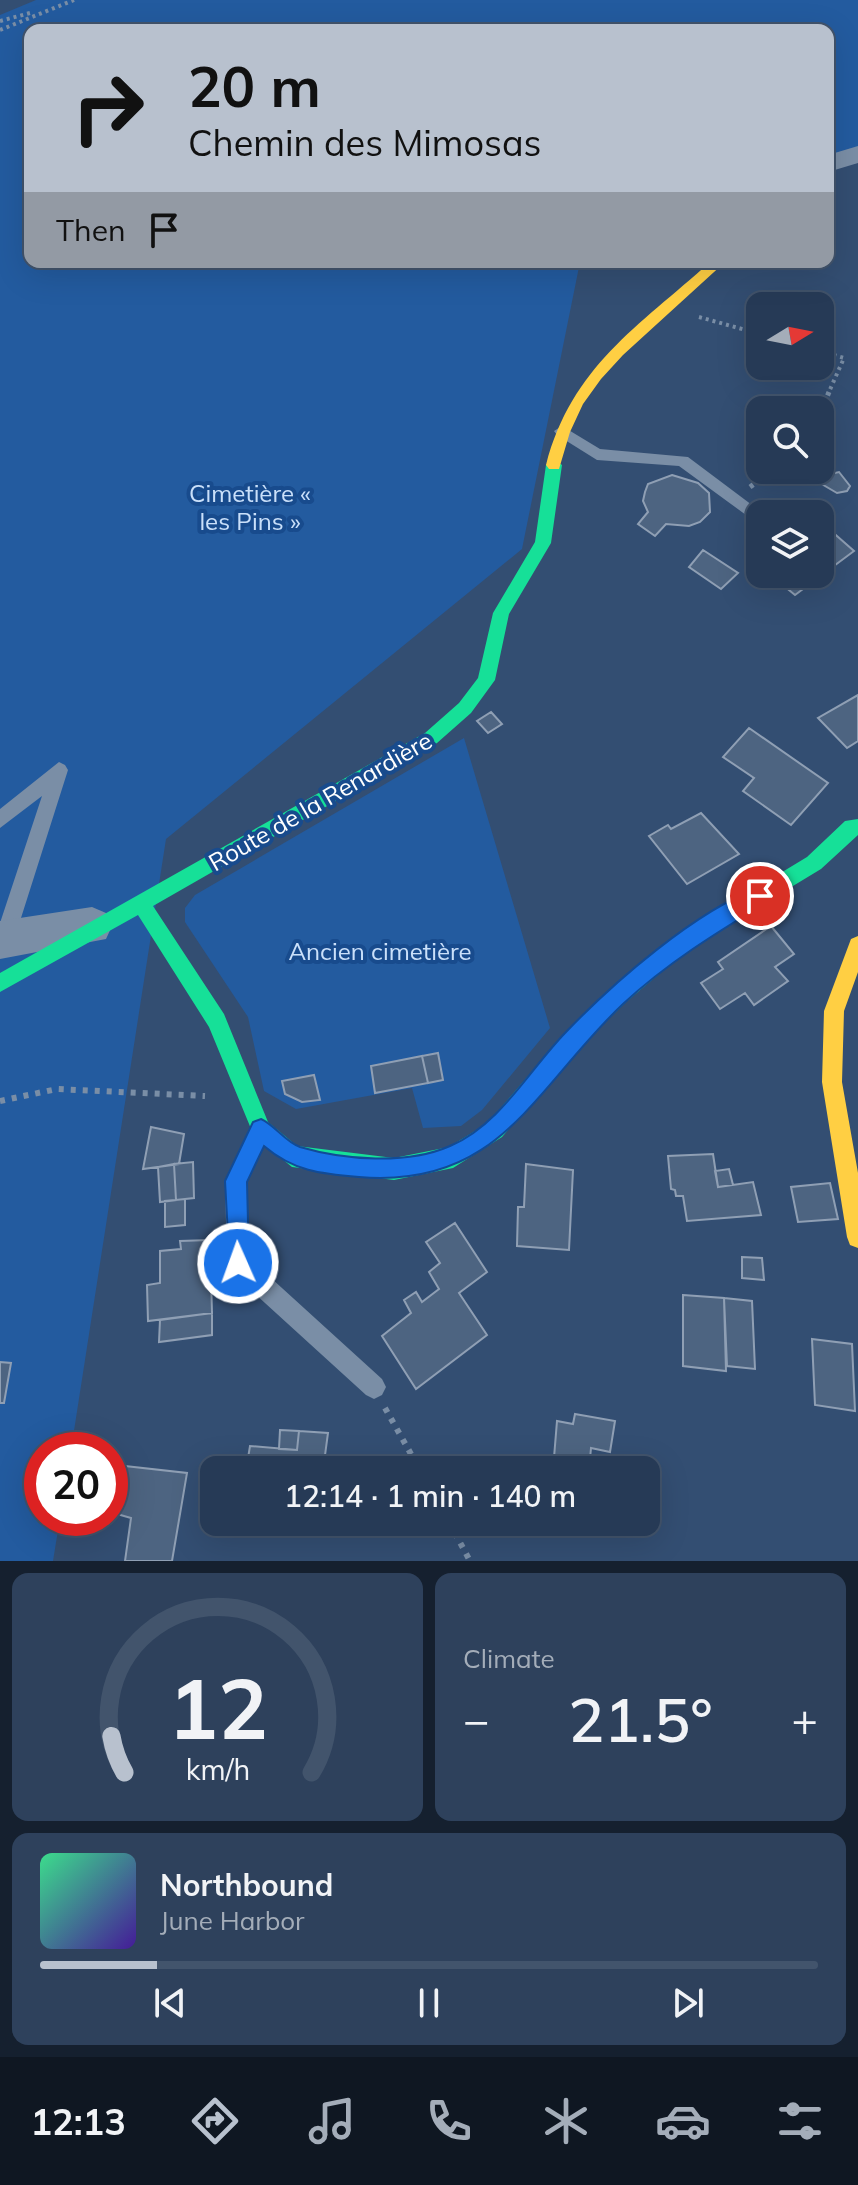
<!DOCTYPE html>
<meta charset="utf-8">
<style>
body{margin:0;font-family:Mulish,sans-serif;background:#2e415c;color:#f1f3f6;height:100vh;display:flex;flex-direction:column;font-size:30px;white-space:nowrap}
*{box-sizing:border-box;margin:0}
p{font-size:26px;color:#a4adb9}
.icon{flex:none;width:44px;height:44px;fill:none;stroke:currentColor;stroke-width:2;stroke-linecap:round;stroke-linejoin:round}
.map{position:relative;height:1561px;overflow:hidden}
.drawer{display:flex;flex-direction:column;gap:12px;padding:12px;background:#15202f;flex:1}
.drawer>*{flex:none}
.banner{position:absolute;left:24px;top:24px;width:810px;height:244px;border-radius:16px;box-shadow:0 8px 32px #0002,0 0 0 2px #42546c;background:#b8c1ce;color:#111;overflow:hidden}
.needle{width:52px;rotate:80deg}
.buttons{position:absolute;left:746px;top:292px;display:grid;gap:16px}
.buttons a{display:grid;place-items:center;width:88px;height:88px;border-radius:16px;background:#263a56;box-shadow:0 8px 32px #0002,0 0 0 2px #42546c;font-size:40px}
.speed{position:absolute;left:24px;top:1432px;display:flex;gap:16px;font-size:40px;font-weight:700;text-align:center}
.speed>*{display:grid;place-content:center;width:104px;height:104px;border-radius:50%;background:#263a56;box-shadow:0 8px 32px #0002,0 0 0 2px #42546c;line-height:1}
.speed .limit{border:12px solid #d22;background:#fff;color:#111}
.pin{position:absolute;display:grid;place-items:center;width:68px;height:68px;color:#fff;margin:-34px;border:4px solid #fff;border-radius:50%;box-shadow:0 2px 8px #0007}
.me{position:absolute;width:88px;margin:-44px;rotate:358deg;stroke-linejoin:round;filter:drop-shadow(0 0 6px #0008)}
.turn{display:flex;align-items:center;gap:28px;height:168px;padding:0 32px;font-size:36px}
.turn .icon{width:104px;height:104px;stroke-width:2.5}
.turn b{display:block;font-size:56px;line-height:68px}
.then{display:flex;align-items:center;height:76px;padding:0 32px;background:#0003;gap:16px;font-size:30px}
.big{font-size:60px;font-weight:600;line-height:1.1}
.drawer .widget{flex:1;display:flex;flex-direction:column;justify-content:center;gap:12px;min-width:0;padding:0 28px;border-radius:16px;background:#2e415c}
.drawer .dial{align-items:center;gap:0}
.dial svg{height:208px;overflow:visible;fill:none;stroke:#42546c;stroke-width:7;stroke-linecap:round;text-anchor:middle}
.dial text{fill:#f1f3f6;stroke:none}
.song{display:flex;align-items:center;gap:24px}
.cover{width:96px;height:96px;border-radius:12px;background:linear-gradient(135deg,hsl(150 70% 55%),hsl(260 70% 35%))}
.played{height:8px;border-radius:4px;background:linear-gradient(90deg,#b8c1ce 15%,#42546c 15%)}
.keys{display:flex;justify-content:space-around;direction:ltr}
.heat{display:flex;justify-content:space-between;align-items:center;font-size:44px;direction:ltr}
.drawer .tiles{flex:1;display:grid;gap:12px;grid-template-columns:1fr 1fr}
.widget:last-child{grid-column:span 2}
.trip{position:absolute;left:200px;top:1456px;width:460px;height:80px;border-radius:16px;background:#263a56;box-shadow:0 8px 32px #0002,0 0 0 2px #42546c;font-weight:600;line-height:80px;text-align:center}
.tab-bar{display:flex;height:128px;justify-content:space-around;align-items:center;background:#0f1722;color:#a4adb9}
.tab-bar .icon{width:56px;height:56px}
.tab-bar .active{color:#b8c1ce}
.tab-bar b{font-size:36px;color:#f1f3f6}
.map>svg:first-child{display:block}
.green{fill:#235b9f}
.building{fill:#4d6481;stroke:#8f9fb4;stroke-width:2}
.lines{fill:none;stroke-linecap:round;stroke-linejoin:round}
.path-far2{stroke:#7a8ea6;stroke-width:4;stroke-dasharray:3 4;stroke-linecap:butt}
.path-far1{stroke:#7a8ea6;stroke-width:5;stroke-dasharray:4 6;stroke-linecap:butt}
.path{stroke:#7a8ea6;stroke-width:6;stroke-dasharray:5 7;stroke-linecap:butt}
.lane{fill:#7a8ea6;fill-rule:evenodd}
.street{fill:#7a8ea6;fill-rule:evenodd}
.fast{fill:#16e098;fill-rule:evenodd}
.slow{fill:#ffcf43;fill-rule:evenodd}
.route{fill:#1a73e8;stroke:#114b97;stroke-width:2}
.labels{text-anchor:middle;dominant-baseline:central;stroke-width:8;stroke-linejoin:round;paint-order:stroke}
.park-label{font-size:24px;fill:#cae0fa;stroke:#184b8d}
.street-label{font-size:24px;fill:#fff;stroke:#184b8d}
</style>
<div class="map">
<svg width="858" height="1561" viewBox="0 0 858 1561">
<rect width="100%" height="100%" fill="#334e72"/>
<path class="green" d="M36,0H858V152L828,161V30H30V262H580L522,549L166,839L71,1450H42V1518H60L53,1561H0V15Z
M464,738L550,1028L482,1110L461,1126L423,1128L412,1088L296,1109L264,1091L248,1017L185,922V908L195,895Z"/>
<path class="building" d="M839,472L850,486L847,491L837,493L820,483L821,476Z
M672,475L698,483L709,493L710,512L700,522L689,526L666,524L655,536L638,524L648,512L643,501L645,492L648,484Z
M821,522L854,551L795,595L783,585L787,580L780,574H820Z
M703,550L738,573L721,589L689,567Z
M858,695V741L847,748L818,718Z
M491,712L502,724L488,733L477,721Z
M749,728L828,783L791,825L743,791L754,778L723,757Z
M701,813L739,854L687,884L649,836L668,825L671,829Z
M771,926L794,954L775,967L788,981L754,1005L745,993L720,1009L701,983L723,969L718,962Z
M438,1053L443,1080L428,1083L422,1056Z
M422,1056L428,1083L375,1093L371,1066Z
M314,1075L320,1100L302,1102L285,1094L282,1081Z
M151,1127L184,1134L179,1164L143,1169Z
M713,1154L718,1187L753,1182L761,1215L687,1221L683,1196H676L675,1190L671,1189L668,1156Z
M193,1162L194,1198L176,1200L174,1164Z
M174,1164L176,1200L160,1202L158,1167Z
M526,1164L573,1170L569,1250L517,1246L518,1207H524Z
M729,1169L733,1185L718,1187L715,1171Z
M830,1183L838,1219L798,1222L791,1187Z
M185,1199V1225L165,1227V1201Z
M455,1223L487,1272L459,1293L487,1335L416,1389L382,1336L411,1313L404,1300L416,1292L422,1302L439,1289L429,1272L440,1263L426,1242Z
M210,1240L212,1313L148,1321L147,1285L160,1283V1251L181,1249L180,1241Z
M742,1257L762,1258L764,1280L742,1278Z
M683,1295L724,1298L726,1371L683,1366Z
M724,1298L752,1301L755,1369L727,1366Z
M212,1313V1335L159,1342L160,1320Z
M812,1339L852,1344L855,1411L815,1405Z
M0,1362L11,1363L4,1403H0Z
M575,1414L615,1421L610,1452L591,1448L589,1470H553L557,1421L573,1424Z
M280,1430L299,1431L297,1450L279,1449Z
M299,1431L328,1433L323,1470H246L250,1446L297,1450Z
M116,1465L187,1473L172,1561H125L131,1518L110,1512V1491H119L122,1479H113Z
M239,1522H314L313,1535L238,1528Z"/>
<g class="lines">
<path class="path-far2" d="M0,21L30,13
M0,30L74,0
M699,317L760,334
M820,351L844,358L828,394"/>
<path class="path-far1" d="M820,414L829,392
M750,487L773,470"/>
<path class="path" d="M0,1101L57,1089L205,1096
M385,1408L420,1470
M449,1522L470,1561"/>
<path class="lane" d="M562,426L600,449L688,457L760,511L758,515H746L679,466L597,460L557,435L554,431Z
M59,762L65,765L68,770L14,940L11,946L4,949L0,947V923L42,796L0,828V809Z
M259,1122L266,1125L269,1132L247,1182L249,1258L382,1379L386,1387L382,1395L374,1399L366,1395L230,1271L227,1263L225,1181L252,1125Z"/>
<path class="street" d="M858,146V163L828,172V155Z
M92,907L106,913L112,926L106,939L0,959V921Z"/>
<path class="fast" d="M554,459L562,465L551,543L509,614L495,680L471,713L437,743L153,906L224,1014L268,1122L297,1146L394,1158L449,1147L488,1123L565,1033L612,988L672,939L807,857L845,821L858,819V835L821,869L686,951L626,1002L579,1047L502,1137L453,1168L394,1180L292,1167L254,1136L209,1027L138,915L0,992V973L425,733L459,703L478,678L493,613L535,542L546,465Z"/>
<path class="slow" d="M710,262H725L623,355L601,379L583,404L570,432L559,469H549L546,465C572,366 638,327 710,262Z
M858,936V972L844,1011L842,1082L858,1173V1248L850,1245L847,1237L822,1082L824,1011L851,939Z"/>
</g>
<path class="route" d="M760,887L767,890L769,896L767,902C716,933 667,963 623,1004C534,1088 501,1189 359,1177C321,1174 293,1171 264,1146L247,1182L249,1263L246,1271L238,1274L230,1271L225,1181L253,1122L261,1119C275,1125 285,1142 300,1147C344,1160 407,1165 450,1146C500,1125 529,1070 566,1032C613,983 695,911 760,887Z"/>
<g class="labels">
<g class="park-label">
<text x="250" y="493">Cimetière «<tspan x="250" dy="28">les Pins »</tspan></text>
<text x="380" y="951">Ancien cimetière</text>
</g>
<g class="street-label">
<text transform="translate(320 801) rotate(-30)">Route de la Renardière</text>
</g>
</g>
</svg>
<div class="buttons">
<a><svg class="needle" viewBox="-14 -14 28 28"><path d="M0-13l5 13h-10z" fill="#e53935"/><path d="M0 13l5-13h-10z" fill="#a4adb9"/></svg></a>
<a><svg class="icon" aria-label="search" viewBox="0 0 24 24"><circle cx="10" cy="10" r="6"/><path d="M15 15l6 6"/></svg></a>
<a><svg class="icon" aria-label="layers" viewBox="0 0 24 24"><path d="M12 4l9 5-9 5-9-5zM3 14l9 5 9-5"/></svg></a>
</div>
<div class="speed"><div class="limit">20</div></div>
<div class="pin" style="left:760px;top:896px;background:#d93025"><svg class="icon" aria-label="arrive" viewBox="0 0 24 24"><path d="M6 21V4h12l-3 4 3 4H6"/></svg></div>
<svg class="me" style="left:238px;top:1263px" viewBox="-20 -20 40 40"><circle r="17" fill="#1a73e8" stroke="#fff" stroke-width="3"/><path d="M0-11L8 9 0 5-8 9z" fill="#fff"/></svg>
<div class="trip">12:14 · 1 min · 140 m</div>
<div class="banner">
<div class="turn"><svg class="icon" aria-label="right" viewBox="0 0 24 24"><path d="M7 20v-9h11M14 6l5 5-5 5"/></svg><div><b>20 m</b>Chemin des Mimosas</div></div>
<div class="then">Then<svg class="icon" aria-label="arrive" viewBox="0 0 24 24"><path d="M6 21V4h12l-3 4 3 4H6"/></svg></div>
</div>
</div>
<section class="drawer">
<div class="tiles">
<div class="widget dial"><svg viewBox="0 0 100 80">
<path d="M14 69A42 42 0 1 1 86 69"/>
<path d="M14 69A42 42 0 0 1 9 55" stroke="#b8c1ce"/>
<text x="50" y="56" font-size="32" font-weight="700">12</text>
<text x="50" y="72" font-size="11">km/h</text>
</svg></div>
<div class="widget"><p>Climate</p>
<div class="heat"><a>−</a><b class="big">21.5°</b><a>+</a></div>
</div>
<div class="widget">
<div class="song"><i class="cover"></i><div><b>Northbound</b><p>June Harbor</p></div></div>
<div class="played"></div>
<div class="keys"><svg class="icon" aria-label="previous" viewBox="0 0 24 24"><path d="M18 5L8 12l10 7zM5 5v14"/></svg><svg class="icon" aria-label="pause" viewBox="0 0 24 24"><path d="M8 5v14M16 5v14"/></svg><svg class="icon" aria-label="next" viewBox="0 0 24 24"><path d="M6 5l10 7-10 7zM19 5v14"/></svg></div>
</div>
</div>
</section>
<nav class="tab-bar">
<b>12:13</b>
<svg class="icon active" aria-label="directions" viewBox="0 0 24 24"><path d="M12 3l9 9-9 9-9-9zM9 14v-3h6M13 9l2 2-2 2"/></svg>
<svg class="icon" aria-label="music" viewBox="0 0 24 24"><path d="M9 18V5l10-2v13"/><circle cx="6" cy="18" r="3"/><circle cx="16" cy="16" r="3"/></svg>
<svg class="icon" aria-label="phone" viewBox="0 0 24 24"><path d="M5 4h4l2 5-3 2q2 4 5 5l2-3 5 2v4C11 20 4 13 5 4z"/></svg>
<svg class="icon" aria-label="climate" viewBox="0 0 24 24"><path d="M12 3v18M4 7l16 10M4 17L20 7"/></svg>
<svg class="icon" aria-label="car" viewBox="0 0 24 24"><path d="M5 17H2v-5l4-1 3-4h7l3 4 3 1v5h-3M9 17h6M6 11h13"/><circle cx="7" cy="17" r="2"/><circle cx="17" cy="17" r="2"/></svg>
<svg class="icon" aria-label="filters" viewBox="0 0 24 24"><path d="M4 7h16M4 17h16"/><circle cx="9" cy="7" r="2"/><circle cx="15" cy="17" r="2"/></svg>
</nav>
